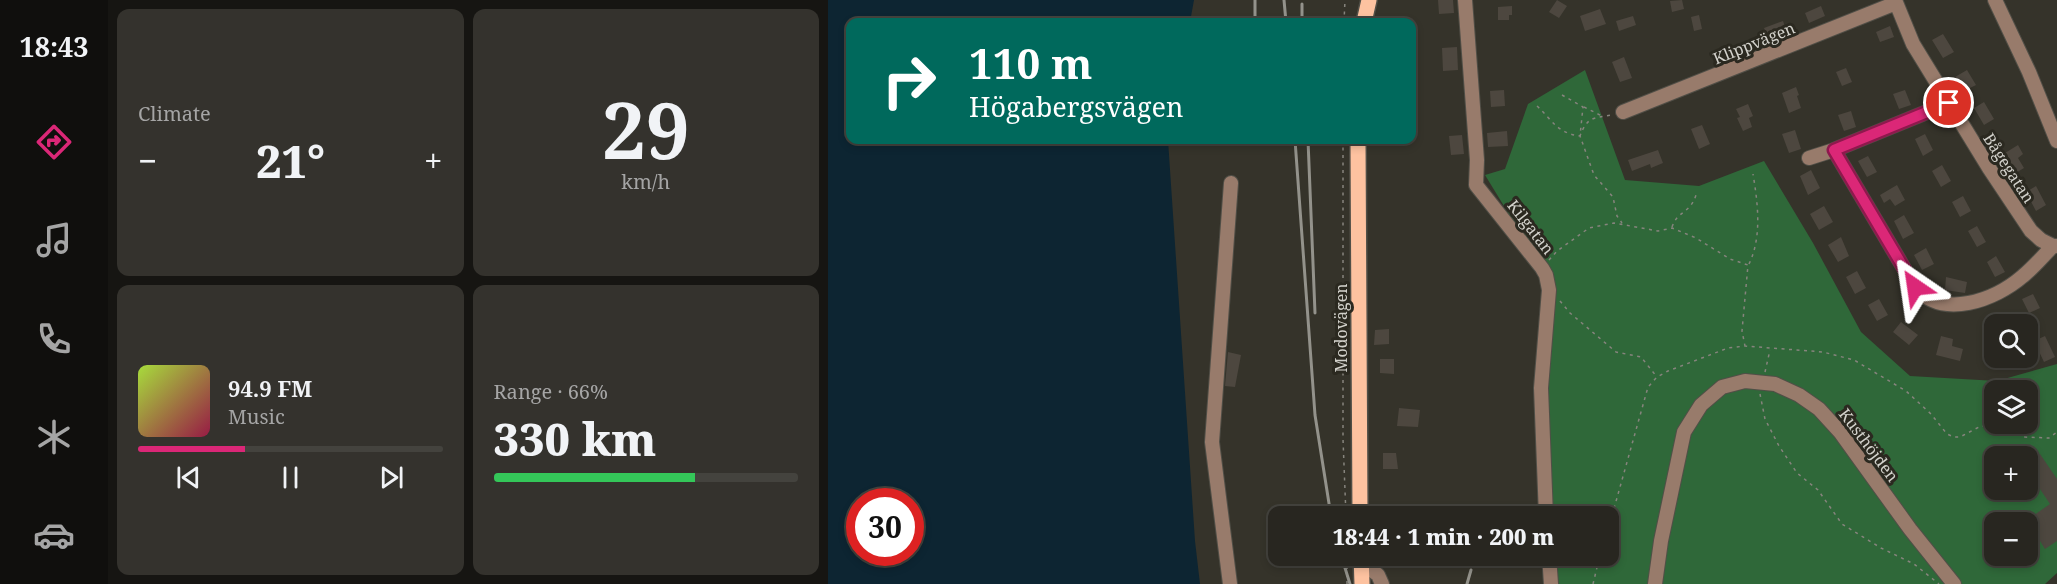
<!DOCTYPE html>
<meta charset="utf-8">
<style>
body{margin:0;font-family:"Noto Serif",serif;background:#34322d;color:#f1f3f6;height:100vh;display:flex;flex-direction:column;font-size:22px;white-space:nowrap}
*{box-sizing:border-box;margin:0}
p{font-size:20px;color:#a5a5a5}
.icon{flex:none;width:33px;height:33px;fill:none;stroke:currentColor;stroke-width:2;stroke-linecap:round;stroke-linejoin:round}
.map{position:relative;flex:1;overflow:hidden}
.panel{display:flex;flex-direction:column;gap:9px;padding:9px;background:#161512;width:720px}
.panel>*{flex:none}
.banner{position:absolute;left:18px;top:18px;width:570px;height:126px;border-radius:12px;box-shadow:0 3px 9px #0003,0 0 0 2px #44433e;background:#00695c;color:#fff;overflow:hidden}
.buttons{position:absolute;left:1156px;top:314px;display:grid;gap:12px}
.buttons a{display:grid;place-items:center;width:54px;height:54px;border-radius:12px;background:#282620;box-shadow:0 3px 9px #0003,0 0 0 2px #44433e;font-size:30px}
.speed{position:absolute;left:18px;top:488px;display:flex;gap:12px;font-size:30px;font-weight:700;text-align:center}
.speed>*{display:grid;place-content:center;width:78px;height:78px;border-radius:50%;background:#282620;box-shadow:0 3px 9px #0003,0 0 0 2px #44433e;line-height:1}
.speed .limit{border:9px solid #d22;background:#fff;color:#111}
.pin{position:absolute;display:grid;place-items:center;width:51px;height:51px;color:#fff;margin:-26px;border:3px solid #fff;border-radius:50%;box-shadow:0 2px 6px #0007}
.me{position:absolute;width:66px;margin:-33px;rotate:328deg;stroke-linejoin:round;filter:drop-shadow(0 0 4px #0008)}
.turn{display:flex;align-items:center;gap:21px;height:126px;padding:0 24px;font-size:27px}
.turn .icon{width:78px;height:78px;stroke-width:2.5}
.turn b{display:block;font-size:42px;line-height:51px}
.big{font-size:45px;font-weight:800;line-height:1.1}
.panel .card{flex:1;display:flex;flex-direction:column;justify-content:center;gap:9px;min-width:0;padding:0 21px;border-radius:12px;background:#34322d}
.panel .dial{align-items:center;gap:0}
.dial b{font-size:78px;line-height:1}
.song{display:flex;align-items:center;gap:18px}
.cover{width:72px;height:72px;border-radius:9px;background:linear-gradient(135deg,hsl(80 70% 55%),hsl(340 70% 35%))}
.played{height:6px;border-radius:3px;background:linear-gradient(90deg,#db2777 35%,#44433e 35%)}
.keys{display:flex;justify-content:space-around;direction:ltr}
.heat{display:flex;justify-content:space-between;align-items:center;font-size:33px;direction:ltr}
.charge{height:9px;border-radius:4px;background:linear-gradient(90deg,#34c759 66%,#44433e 0)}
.panel .tiles{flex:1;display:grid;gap:9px;grid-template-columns:repeat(2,1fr)}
.trip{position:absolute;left:440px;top:506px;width:351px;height:60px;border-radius:12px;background:#282620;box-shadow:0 3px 9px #0003,0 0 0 2px #44433e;font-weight:800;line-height:60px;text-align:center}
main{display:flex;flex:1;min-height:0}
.tabs{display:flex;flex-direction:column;width:108px;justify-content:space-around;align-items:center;background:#100f0d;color:#a5a5a5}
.tabs .icon{width:42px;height:42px}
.tabs .on{color:#db2777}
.tabs b{font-size:27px;color:#f1f3f6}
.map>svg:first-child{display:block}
.forest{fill:#2f6839;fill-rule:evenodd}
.water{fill:#0d2532;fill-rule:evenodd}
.building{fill:#4d473f}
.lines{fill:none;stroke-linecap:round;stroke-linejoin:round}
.minor-casing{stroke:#514f47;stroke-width:16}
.major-casing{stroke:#514f47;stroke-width:18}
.path{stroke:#86847d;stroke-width:1.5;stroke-dasharray:3 4.5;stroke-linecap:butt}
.minor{stroke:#987b6b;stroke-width:14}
.major{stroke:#fdc2a0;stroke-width:15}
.rail{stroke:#93928b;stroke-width:3}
.route-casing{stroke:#8e194d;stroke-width:15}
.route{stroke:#db2777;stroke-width:10}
.labels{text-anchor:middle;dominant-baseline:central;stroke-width:6;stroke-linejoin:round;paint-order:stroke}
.street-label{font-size:16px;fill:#d2d1cb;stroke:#2b2920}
</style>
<main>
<nav class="tabs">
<b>18:43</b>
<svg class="icon on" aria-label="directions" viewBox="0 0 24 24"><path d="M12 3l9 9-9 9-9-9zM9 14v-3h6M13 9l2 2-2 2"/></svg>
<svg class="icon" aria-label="music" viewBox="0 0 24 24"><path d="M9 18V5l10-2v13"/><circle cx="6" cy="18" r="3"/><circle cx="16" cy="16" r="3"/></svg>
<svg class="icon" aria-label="phone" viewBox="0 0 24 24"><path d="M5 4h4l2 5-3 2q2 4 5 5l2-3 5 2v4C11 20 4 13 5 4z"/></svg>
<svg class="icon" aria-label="climate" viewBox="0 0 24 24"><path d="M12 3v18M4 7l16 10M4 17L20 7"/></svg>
<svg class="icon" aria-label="car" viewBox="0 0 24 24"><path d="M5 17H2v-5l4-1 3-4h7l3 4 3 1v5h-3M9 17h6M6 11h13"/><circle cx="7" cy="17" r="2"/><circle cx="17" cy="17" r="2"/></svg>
</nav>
<section class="panel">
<div class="tiles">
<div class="card"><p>Climate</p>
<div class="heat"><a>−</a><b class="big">21°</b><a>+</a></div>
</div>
<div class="card dial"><b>29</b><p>km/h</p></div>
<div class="card">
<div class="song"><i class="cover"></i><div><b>94.9 FM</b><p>Music</p></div></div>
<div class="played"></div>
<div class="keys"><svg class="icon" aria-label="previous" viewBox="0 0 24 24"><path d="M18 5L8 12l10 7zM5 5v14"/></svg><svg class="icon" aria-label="pause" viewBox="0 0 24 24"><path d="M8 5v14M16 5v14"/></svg><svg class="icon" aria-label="next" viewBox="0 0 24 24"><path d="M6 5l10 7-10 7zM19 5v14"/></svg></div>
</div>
<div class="card"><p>Range · 66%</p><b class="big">330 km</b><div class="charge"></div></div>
</div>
</section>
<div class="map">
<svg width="1229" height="584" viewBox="0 0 1229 584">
<rect width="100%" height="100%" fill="#35332a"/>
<path class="forest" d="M757,70L797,180L871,186L936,161L985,243L1033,332L1082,376L1169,381L1229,364V573L1217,584H728L725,555H780V516H722L715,350L714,268L657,175L677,169L700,104ZM1167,390H1200V423H1167ZM1167,456H1200V489H1167ZM1167,522H1200V555H1167Z"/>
<path class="water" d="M0,0H366L362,22H22V140H340L367,541L372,584H0ZM32,501H82V552H32Z"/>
<path class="building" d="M610,0H625L626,13L611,14Z
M729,0L739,6L731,18L721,12Z
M854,0L856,9L844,12L842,1Z
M684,6V15H681V20H670V7Z
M993,6L997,16L981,23L977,13Z
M772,9L778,24L757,31L752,16Z
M871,15L874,29L866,31L863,17Z
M805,16L808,25L791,31L788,21Z
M955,21L959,32L940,39L936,28Z
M1062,26L1066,37L1052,42L1048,32Z
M1115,34L1126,52L1115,58L1104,40Z
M629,47L630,70L615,71L614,48Z
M796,57L804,78L792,82L784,62Z
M1018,68L1024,82L1014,86L1008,72Z
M1139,70L1148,85L1136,91L1127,77Z
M968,87L971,95L969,96L973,108L961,113L954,93Z
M676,90L677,106L663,107L662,91Z
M1077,90L1083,105L1071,109L1065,94Z
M1156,102L1166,119L1156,125L1146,108Z
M920,104L925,116L921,118L924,127L915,131L909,118L912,117L908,109Z
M1023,111L1028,127L1016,131L1010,115Z
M874,125L882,144L871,149L863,129Z
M967,130L973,149L961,153L954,134Z
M679,131L680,146L660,147L659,133Z
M1097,134L1105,150L1095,156L1087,139Z
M634,135L636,154L623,155L621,136Z
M1190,145L1195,154L1190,158L1196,168L1186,174L1178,160L1181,158L1177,153Z
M830,150L835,163L823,168L822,164L804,171L800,160Z
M1040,156L1049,172L1039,177L1030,161Z
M1114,165L1123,181L1113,187L1104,171Z
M983,170L992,188L980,195L972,176Z
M1069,185L1077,200L1067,206L1062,199L1056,203L1052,195Z
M1208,186L1218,205L1208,211L1198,192Z
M1135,196L1143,211L1132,217L1124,202Z
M996,206L1005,222L991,230L982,214Z
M1076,215L1086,233L1075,239L1066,221Z
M1149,226L1158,242L1149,247L1140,231Z
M1013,237L1021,256L1010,262L1000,245Z
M1098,248L1106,264L1094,270L1086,255Z
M1168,256L1177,272L1167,277L1159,262Z
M1029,271L1038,288L1027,294L1018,277Z
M1118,277L1139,282L1137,293L1117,290Z
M1205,294L1212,308L1201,313L1194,299Z
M1051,299L1060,315L1049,321L1040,305Z
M1073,322L1090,335L1081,345L1065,332Z
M561,329V344L546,345L547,330Z
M1167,332V359L1156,337Z
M1113,336L1125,339L1124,346L1135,349L1132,361L1108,355Z
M1217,336L1227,357L1216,362L1206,341Z
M400,352L413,355L407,387L397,386Z
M552,359H566V374L552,373Z
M571,408L592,410L590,427L569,426Z
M555,453H568L570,469H555Z
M1212,454L1229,479V541L1217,549L1209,536L1200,542L1199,520L1222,504L1200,471V462Z"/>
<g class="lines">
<defs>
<path id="minor" d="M637,0L649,160L648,185L714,268L718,275L721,290L713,388L718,516
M1067,0L1085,44L1161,168L1203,231L1213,240L1225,246H1229
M1167,0L1201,72L1229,141
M1121,103L1006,150L1087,287C1115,320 1167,300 1195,276C1206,267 1215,256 1225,246
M795,112L1068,3
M981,158L1006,150
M721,555L723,584
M533,562L550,575L554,584
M402,584L384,442L403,183
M827,584L833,541L856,432L873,405L894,387L917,381L947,384L971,395L991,409L1012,432L1082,529L1126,584"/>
<path id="major" d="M536,22L541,0
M530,140L532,516
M533,555L534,584"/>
</defs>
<use href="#minor" class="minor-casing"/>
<use href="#major" class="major-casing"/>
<path class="path" d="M516,22L517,0
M734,95L755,107L752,136C759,117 765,118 784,115
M709,106C725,121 729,133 752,136L766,175L785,197L789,216L794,223
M756,107L774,116
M515,140V439L518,516
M844,227C850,210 862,214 868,195
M721,260L729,251L761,228L786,223L830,231L844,228L868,238L902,259L920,265L914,331L917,346
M921,264C934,237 930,204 925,174
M732,301L742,313L788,352L813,357L829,377
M937,372L942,350
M932,394L937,419L951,446L969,473L990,490L1014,524L1053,548L1086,564L1111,584
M780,530L820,387L829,377L840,371L900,348L917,346L995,352L1026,360L1078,391L1103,414L1119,434L1126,437H1132L1151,427L1162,425L1171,424L1195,437L1221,438L1229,432
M519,584V555
M765,584L772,555"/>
<use href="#minor" class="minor"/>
<use href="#major" class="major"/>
<path class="rail" d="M456,0L458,22
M474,4V22
M427,22V0
M467,140L487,415L503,516
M480,140L487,313
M513,555L522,584
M639,584L643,570"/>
</g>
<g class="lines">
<defs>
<path id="route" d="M1087,287L1006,150L1121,103"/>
</defs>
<use href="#route" class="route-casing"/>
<use href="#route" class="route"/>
</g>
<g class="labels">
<g class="street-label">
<text transform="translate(926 43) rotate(-22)">Klippvägen</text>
<text transform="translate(1181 168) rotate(57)">Bågegatan</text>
<text transform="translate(703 227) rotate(52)">Kilgatan</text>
<text transform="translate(513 328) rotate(-90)">Modovägen</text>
<text transform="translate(1041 445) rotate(53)">Kusthöjden</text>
</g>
</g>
</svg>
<div class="buttons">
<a><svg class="icon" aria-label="search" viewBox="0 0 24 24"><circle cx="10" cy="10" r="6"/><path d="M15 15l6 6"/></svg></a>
<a><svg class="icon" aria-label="layers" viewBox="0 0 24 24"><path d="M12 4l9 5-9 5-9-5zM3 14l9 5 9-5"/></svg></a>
<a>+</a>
<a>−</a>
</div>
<div class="speed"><div class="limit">30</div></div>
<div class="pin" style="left:1121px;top:103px;background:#d93025"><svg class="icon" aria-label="arrive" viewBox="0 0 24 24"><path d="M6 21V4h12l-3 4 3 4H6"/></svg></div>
<svg class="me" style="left:1087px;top:287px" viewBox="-20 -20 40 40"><path d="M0-17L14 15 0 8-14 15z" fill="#db2777" stroke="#fff" stroke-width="4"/></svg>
<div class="trip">18:44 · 1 min · 200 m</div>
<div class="banner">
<div class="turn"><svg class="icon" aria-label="right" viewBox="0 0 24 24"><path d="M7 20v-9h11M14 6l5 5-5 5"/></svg><div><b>110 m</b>Högabergsvägen</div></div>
</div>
</div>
</main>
